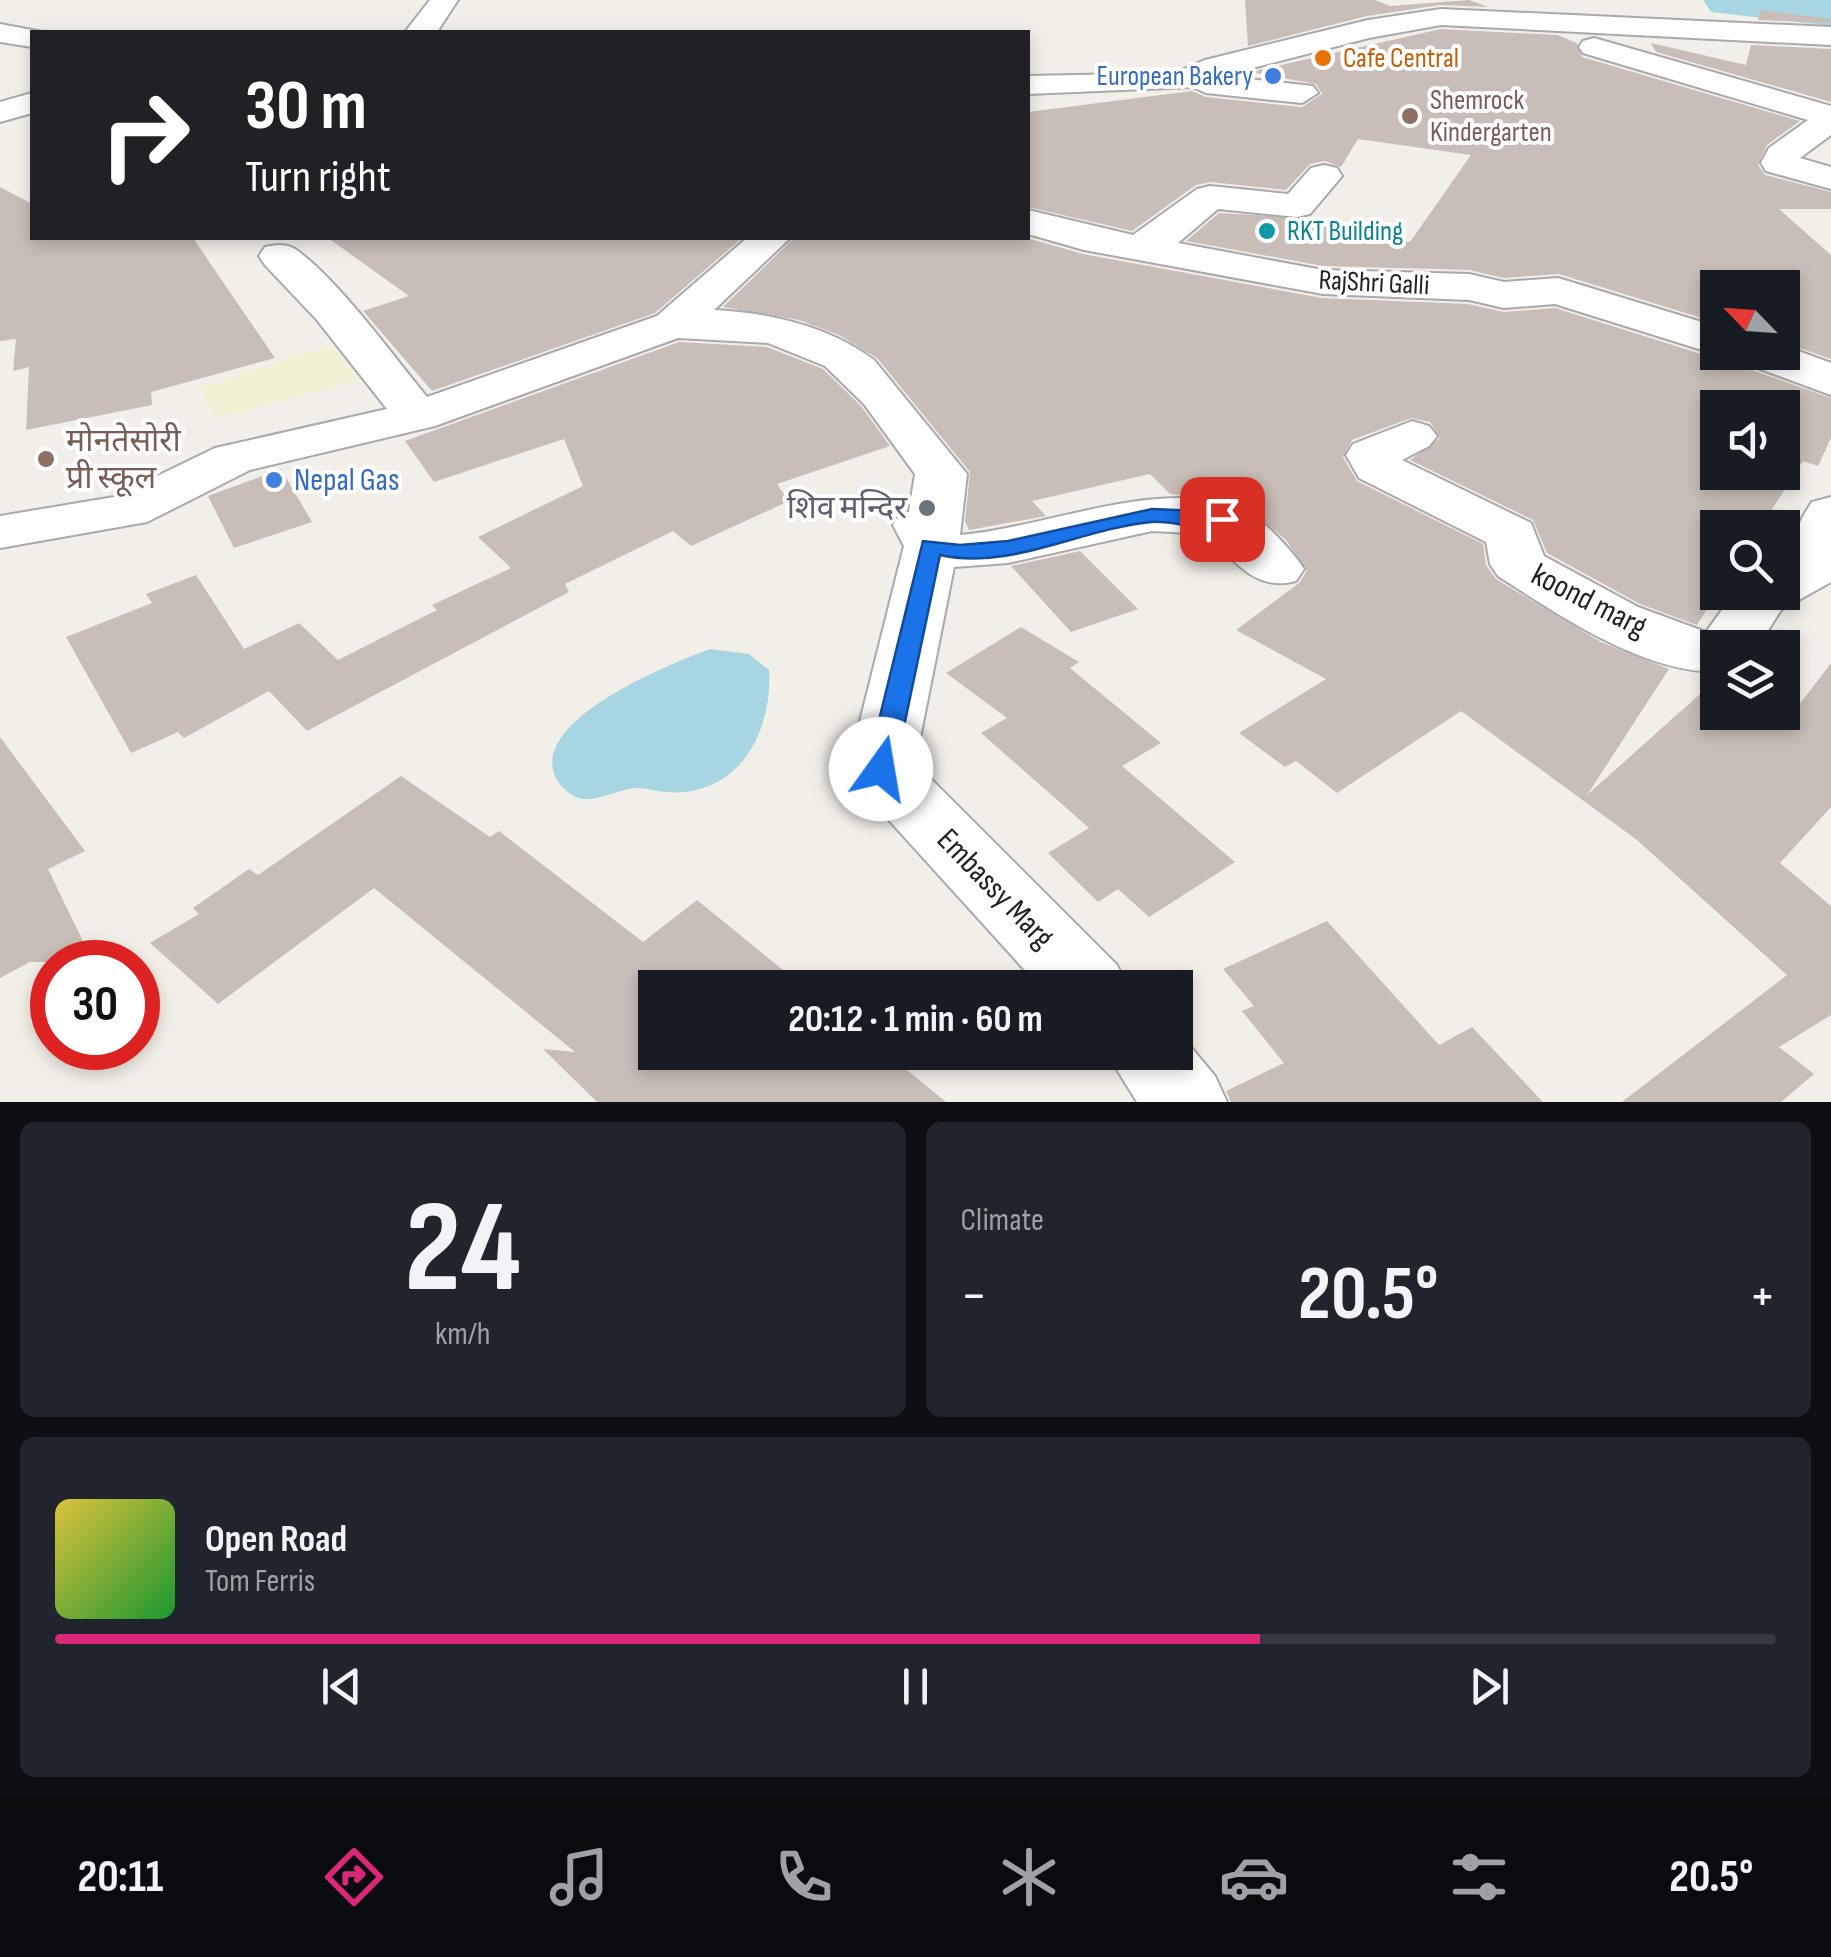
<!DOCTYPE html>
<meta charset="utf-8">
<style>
body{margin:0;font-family:"Sofia Sans Condensed","Noto Sans Devanagari",sans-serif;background:#20242c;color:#f1f3f6;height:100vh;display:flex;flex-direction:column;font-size:38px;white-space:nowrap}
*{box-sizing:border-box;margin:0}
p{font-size:32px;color:#9ea1a6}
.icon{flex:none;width:55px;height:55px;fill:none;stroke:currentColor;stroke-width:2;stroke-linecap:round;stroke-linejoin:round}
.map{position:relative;height:1102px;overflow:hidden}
.panel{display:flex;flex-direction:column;gap:20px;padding:20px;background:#0d0f14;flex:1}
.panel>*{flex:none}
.top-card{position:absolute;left:30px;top:30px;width:1000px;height:210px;border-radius:0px;box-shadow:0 5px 15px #0003;background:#202124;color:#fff;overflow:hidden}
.needle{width:65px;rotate:295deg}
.fabs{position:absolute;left:1700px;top:270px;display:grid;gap:20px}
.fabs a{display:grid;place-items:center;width:100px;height:100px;border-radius:0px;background:#171b24;box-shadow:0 5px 15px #0003;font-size:50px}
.speed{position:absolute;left:30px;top:940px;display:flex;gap:20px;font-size:50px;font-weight:700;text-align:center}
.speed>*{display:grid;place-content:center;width:130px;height:130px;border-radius:50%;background:#171b24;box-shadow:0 5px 15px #0003;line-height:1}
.speed .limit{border:15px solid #d22;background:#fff;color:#111}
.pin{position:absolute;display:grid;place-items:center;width:85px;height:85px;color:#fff;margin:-42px;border-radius:20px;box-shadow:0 5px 15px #0006}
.me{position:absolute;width:110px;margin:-55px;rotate:13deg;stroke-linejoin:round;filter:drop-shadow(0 0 8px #0008)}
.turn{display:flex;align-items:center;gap:35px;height:210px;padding:0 50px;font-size:45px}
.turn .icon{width:130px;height:130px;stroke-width:2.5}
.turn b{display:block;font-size:70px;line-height:85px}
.big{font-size:75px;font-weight:700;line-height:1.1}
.panel .card{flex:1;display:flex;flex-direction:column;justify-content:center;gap:15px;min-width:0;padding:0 35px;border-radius:15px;background:#20242c}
.panel .dial{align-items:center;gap:0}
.dial b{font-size:130px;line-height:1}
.song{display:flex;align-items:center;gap:30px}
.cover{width:120px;height:120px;border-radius:15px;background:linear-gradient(135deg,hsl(50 70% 55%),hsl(130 70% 35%))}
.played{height:10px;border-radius:5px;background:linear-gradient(90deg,#db2777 70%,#363941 70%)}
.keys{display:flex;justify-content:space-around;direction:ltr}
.heat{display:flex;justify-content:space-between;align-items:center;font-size:55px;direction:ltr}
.panel .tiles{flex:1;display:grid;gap:20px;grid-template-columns:1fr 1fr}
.card:last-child{grid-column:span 2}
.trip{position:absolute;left:638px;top:970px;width:555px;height:100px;border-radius:0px;background:#171b24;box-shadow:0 5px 15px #0003;font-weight:700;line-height:100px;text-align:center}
.tab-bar{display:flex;height:160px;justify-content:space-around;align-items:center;background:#090b0e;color:#9ea1a6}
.tab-bar .icon{width:70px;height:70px}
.tab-bar .current{color:#db2777}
.tab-bar b{font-size:45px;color:#f1f3f6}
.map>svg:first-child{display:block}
.farmland{fill:#f0f2d3}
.water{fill:#a7d6e2}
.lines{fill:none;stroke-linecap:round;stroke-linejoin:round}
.river{fill:#a7d6e2;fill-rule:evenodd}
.building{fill:#c8beb7;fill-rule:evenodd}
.minor-casing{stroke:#a9a9a9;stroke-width:4}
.minor{fill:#fff;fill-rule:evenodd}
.route{fill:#1a73e8;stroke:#114b97;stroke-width:2.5}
.food-dot{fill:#e8710a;stroke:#fff;stroke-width:4}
.shop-dot{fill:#3f7fe0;stroke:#fff;stroke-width:4}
.education-dot{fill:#8d6e63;stroke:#fff;stroke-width:4}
.culture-dot{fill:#0f9aa8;stroke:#fff;stroke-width:4}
.worship-dot{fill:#6b7280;stroke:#fff;stroke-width:4}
.labels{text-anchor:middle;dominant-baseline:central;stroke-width:8;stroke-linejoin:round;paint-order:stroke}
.far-food-label{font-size:28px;fill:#c56008;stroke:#fff;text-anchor:start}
.far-shop-label{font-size:28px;fill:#366cbe;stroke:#fff;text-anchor:end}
.far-education-label{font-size:28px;fill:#785e54;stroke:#fff;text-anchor:start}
.far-culture-label{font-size:28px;fill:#0d838f;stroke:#fff;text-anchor:start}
.far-street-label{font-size:28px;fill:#222;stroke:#fff}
.education-label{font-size:32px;fill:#785e54;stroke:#fff;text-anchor:start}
.shop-label{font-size:32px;fill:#366cbe;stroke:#fff;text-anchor:start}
.worship-label{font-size:32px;fill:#5b616d;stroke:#fff;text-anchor:end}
.street-label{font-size:32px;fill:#222;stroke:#fff}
</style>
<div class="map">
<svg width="1831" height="1102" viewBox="0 0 1831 1102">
<rect width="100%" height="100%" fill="#f2efe8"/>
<path class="farmland" d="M331,345L359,380L216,418L200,388Z"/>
<path class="water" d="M710,649L749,654L769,670C773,732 738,798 666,792C656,791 647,788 636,788C619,789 601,800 584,799C572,798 559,786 555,776C531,719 672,663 710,649Z"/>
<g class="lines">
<path class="river" d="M1703,0H1831V26L1711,12Z"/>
</g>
<path class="building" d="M1245,0H1375L1390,6L1469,0L1488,7L1440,5L1367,16L1248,46Z
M1760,10L1831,19V23L1758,20Z
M1441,29L1557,35L1577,43L1582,57L1800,121L1767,145L1758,165L1765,175L1831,192V209H1779L1831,255V359L1782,342V288H1718V323L1559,274L1504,278L1469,270L1323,266L1186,241L1219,213L1308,218L1305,223L1410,242L1471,155L1358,139L1341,167L1325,161L1310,164L1286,190L1210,182L1196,185L1132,231L1028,207V112L1192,91L1206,97L1302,107L1322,94L1316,84L1250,72Z
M1651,43L1746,65L1751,45L1831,49V102L1656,52Z
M0,187L32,204V238H193L275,358L151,392L152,405L26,430L29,367L13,371L16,339L0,341Z
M328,238H742L655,313L432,391L363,311L409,296Z
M794,238H1027L1083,254L1322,298L1468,304L1504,312L1555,308L1701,354L1732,352L1740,366L1831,398V438L1818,466L1803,461L1760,528H1718V592L1697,625L1640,604L1547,553L1533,520L1410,460L1440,438L1430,422L1411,418L1352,440L1343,457L1357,481L1483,544L1486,565L1496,579L1601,642L1669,669L1587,795L1718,678V712H1782V707L1793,713L1831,663V807L1780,863L1831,906V1015L1779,1047L1814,1074L1781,1102H1622L1787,975L1637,840L1461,711L1337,793L1296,761L1285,767L1239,733L1326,679L1236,630L1299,583L1307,571L1286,540L1247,507L1205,496L1170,494L1150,474L1032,501L1046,516L969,530L965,521L970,472L877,358L839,335L799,320L723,307ZM1718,408H1782V472H1718Z
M679,342L767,347L823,369L861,406L890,446L777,484L789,501L691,546L673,531L565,584L569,592L307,731L269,691L184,738L178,732L131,753L66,637L152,603L146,594L196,575L244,649L299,623L338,660L437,610L432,605L511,568L478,537L583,486L564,439L434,482L405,441Z
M281,469L312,522L234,548L208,496Z
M1080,551L1138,609L1071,632L1011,566Z
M1021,627L1079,662L1070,668L1161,743L1122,766L1235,862L1149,917L1118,889L1098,902L1048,853L1089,828L981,733L1007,718L946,673Z
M0,737L85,851L48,869L93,962H30L0,978Z
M401,776L490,837L499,831L643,942L697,900L805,988H655V1052H885L946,1102H597L543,1049L575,1052L374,888L218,1004L150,943L199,914L193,908L249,869L258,875Z
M1327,921L1439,1045L1472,1027L1543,1102H1231L1226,1091L1284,1063L1242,1011L1254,1006L1223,969Z"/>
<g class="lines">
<defs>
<path id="minor" d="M430,0H458L437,32H405Z
M1441,9L1831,27V45L1441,25L1369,38L1221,76L1313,86L1318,93L1302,103L1206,93L1193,87L1028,94V76L1174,73L1205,60L1368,20Z
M0,24L43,32H32V47L0,42Z
M1594,38L1831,106V135L1800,158L1831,167V189L1766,171L1761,163L1769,148L1808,120L1583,53L1579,47L1583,41Z
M32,93V113L0,122V102Z
M1324,165L1337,168L1342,176L1310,214L1297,217L1218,209L1178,243L1323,270L1469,274L1504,282L1558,278L1718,327V352H1725L1702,350L1555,304L1504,308L1469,300L1323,294L1084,250L1028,234V210L1133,235L1197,189L1210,186L1288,194L1311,168Z
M747,238H790L714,310C770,313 829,326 874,360L967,474L960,535C1044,528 1154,479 1236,506C1259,514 1291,549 1304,569L1296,581C1255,592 1235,561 1207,534L1152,531L1008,563L954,567L915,763L1117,965L1128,988H1041L858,786L848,769L904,546L893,525L901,514L909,512L915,474L864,404L825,366L768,343L678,338L435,426L250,470L147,522L0,548V516L114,497L215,448L387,409L317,320L265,265L259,256L265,247C275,245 285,243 295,249C337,278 393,356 427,397L657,316Z
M1782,345L1831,363V395L1741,362L1735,352H1782Z
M1412,421L1429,426L1437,436L1429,446L1402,460L1531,523L1544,556L1638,607L1706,632L1735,592H1782C1782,562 1794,528 1812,502L1831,497V582L1781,610L1757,648H1718V672C1641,672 1561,616 1498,576L1490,564L1486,542L1359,478L1346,455L1353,444Z
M1175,1028L1215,1076L1227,1102H1137L1106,1052H1175Z"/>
</defs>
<use href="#minor" class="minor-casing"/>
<use href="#minor" class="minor"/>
</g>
<path class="route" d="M1152,509L1222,512L1234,519C1217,536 1174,520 1152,522C1082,528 1011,571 940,555L895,769L881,779L871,776L867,769L923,541L960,545L1008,541Z"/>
<circle class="food-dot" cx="1323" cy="58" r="10"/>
<g class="shop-dot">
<circle cx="1273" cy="76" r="10"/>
<circle cx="274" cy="480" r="10"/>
</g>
<g class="education-dot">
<circle cx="1410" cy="116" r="10"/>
<circle cx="46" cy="459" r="10"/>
</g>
<circle class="culture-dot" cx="1267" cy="231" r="10"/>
<circle class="worship-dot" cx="927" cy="508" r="10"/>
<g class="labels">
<g class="far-food-label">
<text x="1343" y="58">Cafe Central</text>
</g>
<g class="far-shop-label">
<text x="1253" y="76">European Bakery</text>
</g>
<g class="far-education-label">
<text x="1430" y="100">Shemrock<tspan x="1430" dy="32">Kindergarten</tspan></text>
</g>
<g class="far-culture-label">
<text x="1287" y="231">RKT Building</text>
</g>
<g class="far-street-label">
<text transform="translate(1374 283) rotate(3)">RajShri Galli</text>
</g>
<g class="education-label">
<text x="66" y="441">मोनतेसोरी<tspan x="66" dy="37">प्री स्कूल</tspan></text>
</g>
<g class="shop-label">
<text x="294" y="480">Nepal Gas</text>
</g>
<g class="worship-label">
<text x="907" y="508">शिव मन्दिर</text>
</g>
<g class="street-label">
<text transform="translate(1589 601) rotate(27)">koond marg</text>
<text transform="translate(995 889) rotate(46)">Embassy Marg</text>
</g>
</g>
</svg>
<div class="fabs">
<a><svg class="needle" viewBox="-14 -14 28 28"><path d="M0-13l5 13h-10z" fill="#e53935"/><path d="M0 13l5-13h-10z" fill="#9ea1a6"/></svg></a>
<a><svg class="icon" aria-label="sound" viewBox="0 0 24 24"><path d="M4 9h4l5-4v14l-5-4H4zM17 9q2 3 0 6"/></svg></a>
<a><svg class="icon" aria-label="search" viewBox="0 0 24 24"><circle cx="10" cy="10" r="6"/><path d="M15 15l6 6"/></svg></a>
<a><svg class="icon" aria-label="layers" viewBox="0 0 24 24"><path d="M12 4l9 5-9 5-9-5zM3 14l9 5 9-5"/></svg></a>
</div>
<div class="speed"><div class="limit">30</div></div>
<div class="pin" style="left:1222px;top:519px;background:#d93025"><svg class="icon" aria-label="arrive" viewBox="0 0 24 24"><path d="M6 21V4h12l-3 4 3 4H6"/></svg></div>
<svg class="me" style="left:881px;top:769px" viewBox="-20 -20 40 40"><circle r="19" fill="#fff"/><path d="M0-13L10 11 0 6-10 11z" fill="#1a73e8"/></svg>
<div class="trip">20:12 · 1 min · 60 m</div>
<div class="top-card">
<div class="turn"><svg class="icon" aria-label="right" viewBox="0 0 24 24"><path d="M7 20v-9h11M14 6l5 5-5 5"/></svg><div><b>30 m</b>Turn right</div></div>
</div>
</div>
<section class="panel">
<div class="tiles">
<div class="card dial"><b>24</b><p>km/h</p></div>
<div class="card"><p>Climate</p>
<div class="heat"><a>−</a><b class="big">20.5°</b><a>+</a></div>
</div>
<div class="card">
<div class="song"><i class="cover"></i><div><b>Open Road</b><p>Tom Ferris</p></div></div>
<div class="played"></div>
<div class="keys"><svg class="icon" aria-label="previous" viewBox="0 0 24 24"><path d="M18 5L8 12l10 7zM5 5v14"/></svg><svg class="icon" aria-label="pause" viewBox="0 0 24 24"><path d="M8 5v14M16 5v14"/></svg><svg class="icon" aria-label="next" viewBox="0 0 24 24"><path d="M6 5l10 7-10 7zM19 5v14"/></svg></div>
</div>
</div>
</section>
<nav class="tab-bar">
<b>20:11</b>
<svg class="icon current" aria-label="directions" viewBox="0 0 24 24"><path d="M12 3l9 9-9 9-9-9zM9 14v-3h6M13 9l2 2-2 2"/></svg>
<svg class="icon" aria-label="music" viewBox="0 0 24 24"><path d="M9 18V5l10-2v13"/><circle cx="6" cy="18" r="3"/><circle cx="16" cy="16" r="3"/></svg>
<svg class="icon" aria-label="phone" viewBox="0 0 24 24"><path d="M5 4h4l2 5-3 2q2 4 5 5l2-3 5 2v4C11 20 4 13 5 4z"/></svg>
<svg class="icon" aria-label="climate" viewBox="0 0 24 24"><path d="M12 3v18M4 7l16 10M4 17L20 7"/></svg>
<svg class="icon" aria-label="car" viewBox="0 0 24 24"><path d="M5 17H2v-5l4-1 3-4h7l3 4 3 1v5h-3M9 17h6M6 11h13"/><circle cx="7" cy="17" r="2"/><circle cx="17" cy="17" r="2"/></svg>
<svg class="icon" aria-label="filters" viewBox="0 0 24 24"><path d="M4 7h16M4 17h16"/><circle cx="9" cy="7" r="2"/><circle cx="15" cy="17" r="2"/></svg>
<b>20.5°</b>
</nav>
